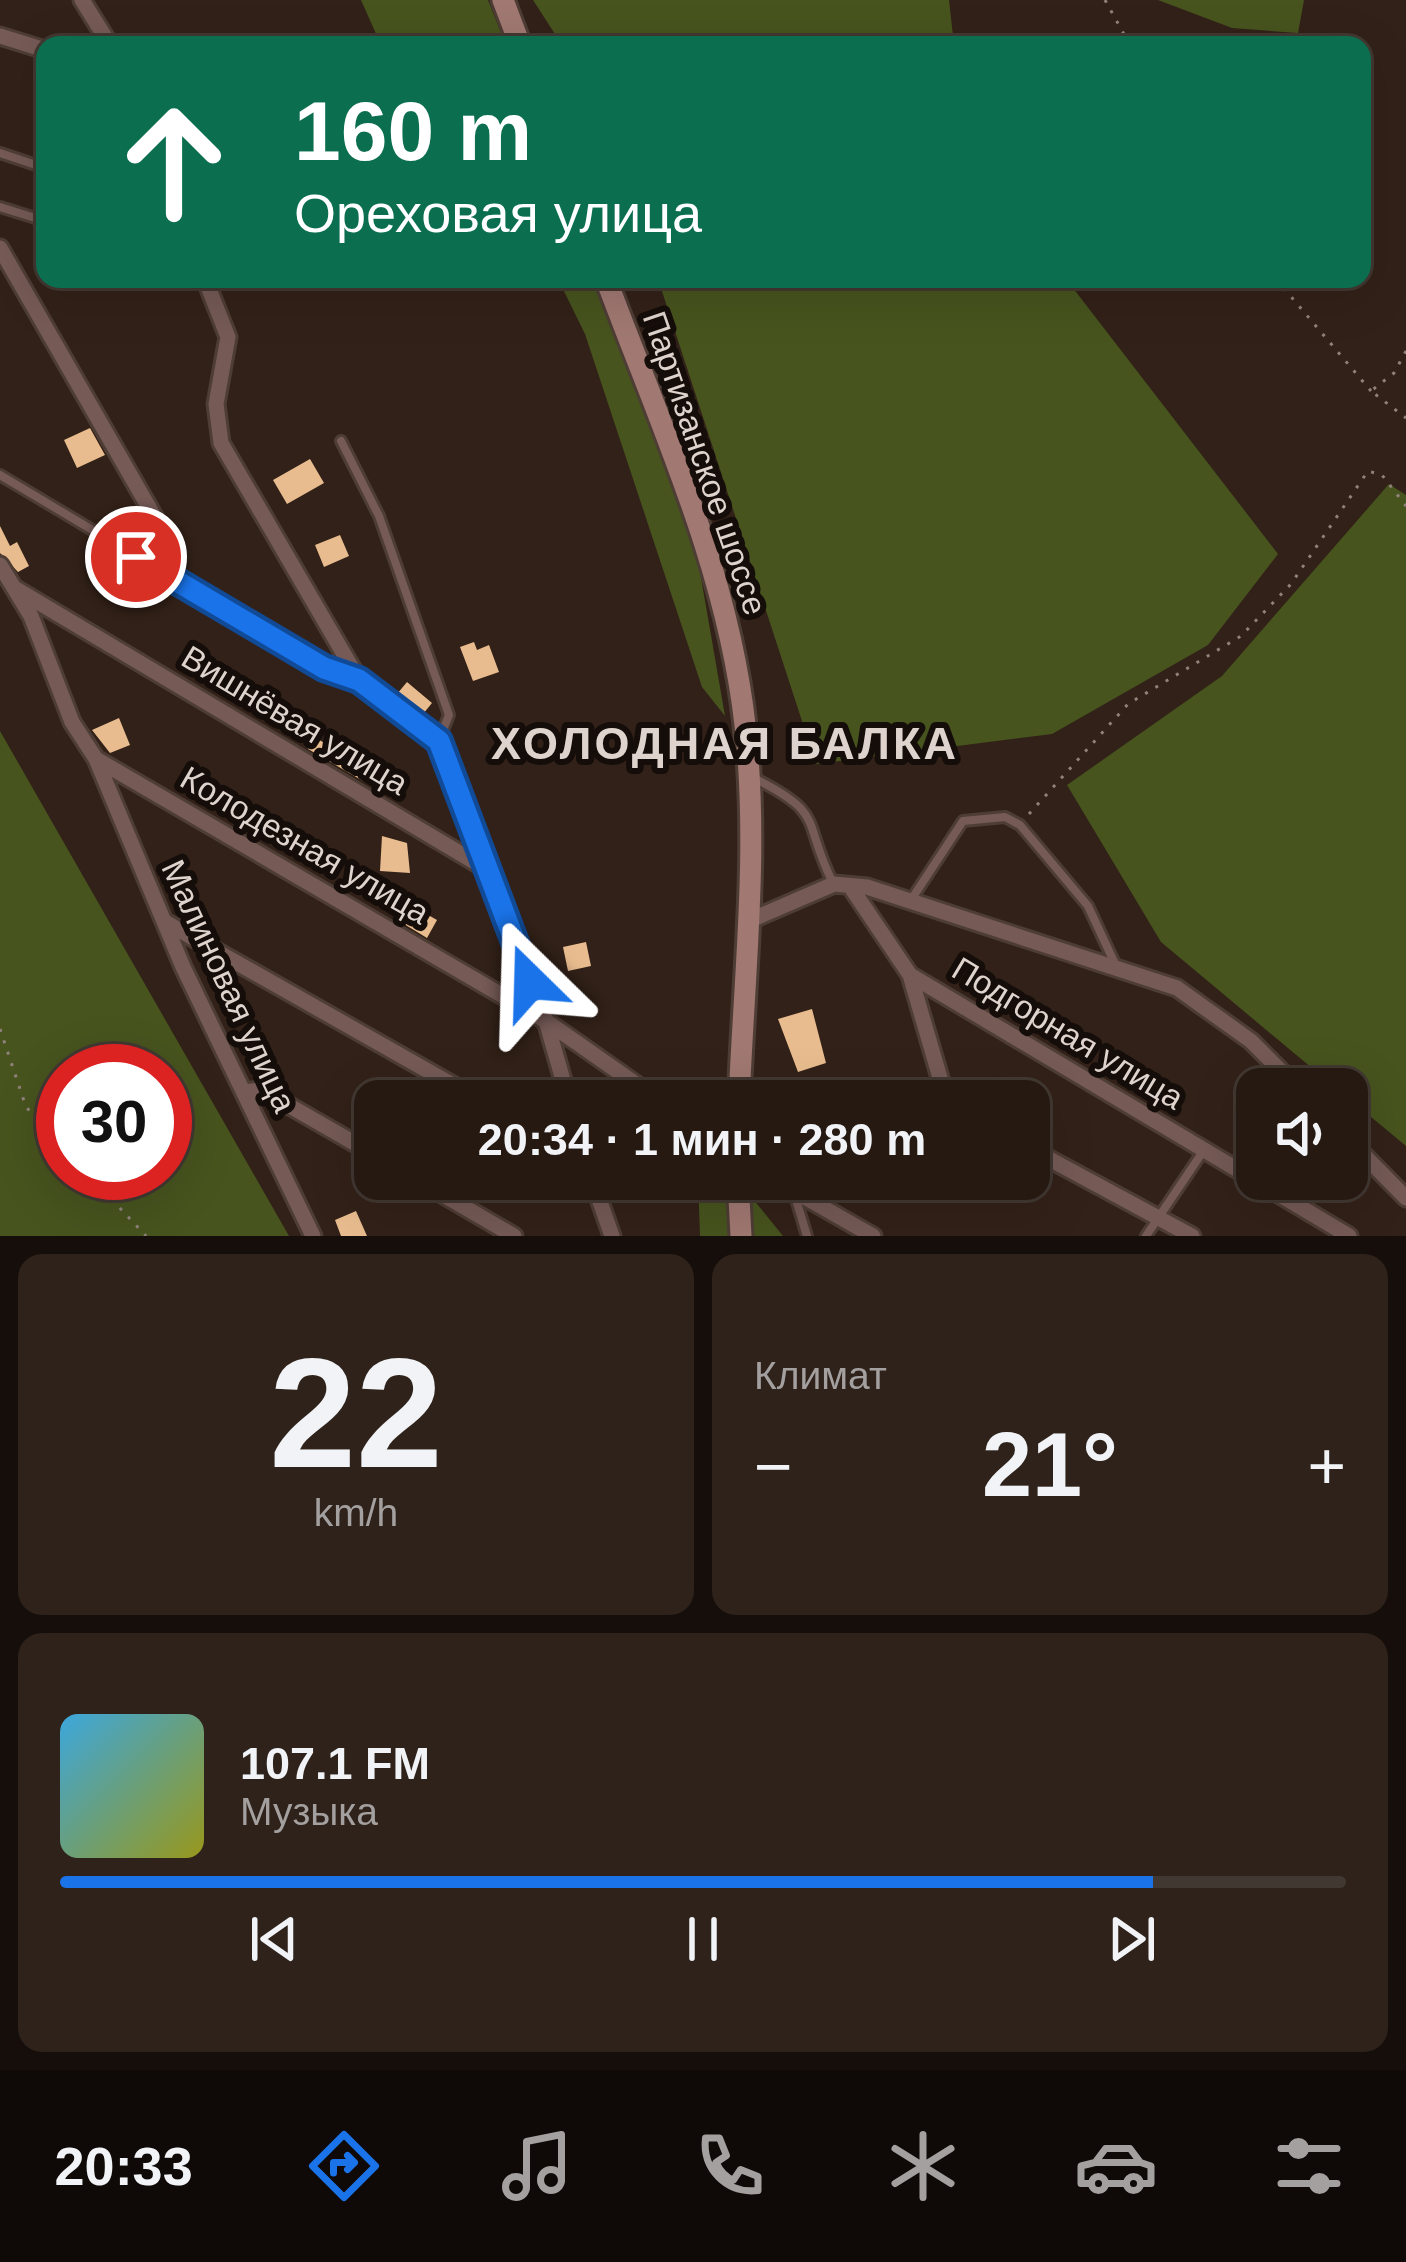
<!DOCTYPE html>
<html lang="ru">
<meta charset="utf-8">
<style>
body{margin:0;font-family:Helvetica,sans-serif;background:#2e221b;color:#f1f3f6;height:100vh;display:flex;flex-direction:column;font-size:45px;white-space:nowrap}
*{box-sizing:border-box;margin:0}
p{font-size:39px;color:#a4a09f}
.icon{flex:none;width:66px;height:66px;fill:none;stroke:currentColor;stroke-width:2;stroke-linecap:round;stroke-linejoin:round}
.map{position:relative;height:1236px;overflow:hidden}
.drawer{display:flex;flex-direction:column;gap:18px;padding:18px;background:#150e0a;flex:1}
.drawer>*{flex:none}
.banner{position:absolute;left:36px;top:36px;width:1335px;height:252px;border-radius:24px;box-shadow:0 12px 48px #0002,0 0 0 3px #423832;background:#0b6e4f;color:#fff;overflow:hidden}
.buttons{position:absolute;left:1236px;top:1068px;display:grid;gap:24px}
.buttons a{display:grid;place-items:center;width:132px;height:132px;border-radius:24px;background:#261912;box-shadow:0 12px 48px #0002,0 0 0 3px #423832;font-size:60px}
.speed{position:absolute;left:36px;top:1044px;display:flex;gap:24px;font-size:60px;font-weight:700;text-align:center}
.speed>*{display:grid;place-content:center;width:156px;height:156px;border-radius:50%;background:#261912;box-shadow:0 12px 48px #0002,0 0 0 3px #423832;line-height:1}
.speed .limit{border:18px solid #d22;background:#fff;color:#111}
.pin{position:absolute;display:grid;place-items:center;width:102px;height:102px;color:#fff;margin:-51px;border:6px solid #fff;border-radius:50%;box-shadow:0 3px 12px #0007}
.me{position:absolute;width:132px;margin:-66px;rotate:338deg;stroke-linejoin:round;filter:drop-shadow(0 0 9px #0008)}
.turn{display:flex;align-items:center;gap:42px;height:252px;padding:0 60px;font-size:54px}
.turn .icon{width:156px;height:156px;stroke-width:2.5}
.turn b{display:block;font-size:84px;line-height:102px}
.big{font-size:90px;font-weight:700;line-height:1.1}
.drawer .tile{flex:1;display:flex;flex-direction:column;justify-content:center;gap:18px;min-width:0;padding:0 42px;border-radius:24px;background:#2e221b}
.drawer .dial{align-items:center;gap:0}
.dial b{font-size:156px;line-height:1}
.song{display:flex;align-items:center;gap:36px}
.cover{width:144px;height:144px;border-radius:18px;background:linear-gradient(135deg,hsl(200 70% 55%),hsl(60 70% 35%))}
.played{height:12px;border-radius:6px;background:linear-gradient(90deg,#1a73e8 85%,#423832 85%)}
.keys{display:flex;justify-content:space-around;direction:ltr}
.heat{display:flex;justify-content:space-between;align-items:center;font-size:66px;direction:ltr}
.drawer .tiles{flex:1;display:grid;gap:18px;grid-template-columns:1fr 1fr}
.tile:last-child{grid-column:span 2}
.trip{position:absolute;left:354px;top:1080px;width:696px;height:120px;border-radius:24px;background:#261912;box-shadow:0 12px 48px #0002,0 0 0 3px #423832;font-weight:700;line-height:120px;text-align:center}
.tab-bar{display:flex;height:192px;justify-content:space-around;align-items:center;background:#0f0a07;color:#a4a09f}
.tab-bar .icon{width:84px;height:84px}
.tab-bar .current{color:#1a73e8}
.tab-bar b{font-size:54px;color:#f1f3f6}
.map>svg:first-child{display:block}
.forest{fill:#47541e;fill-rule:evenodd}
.building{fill:#e8bc8e}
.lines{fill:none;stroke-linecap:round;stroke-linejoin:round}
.lane-casing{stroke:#4e3d35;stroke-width:14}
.street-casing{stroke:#4e3d35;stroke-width:21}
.secondary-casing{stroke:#4e3d35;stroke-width:27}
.path{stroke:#90827b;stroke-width:3;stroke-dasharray:3 9;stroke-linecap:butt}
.lane{stroke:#755a56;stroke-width:8}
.street{stroke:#755a56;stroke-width:15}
.secondary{stroke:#a17872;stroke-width:21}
.route-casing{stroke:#114b97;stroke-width:30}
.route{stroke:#1a73e8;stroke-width:21}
.labels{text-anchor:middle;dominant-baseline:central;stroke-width:12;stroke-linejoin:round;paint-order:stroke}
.street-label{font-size:33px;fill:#dfd3cd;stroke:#140d09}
.district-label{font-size:45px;font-weight:bold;letter-spacing:3px;fill:#dfd3cd;stroke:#140d09}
</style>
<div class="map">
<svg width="1406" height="1236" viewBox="0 0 1406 1236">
<rect width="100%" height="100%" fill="#322118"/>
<path class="forest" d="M361,0H488L506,45H381Z
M533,0H949L954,45H562Z
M1158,0H1304L1298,33L1232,28Z
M558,279H599L695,543L725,716L702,687L585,334Z
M658,279H1066L1278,554L1208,645L1052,734L816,764Z
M1389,484L1406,495V1146L1347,1097V1089H1337L1161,942L1067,785L1222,676Z
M0,731L289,1236H0ZM63,1071H165V1173H63Z
M698,1179H737L783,1236H700Z"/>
<path class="building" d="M90,428L105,455L77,468L64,440Z
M310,459L324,483L287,504L273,480Z
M136,512L143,538L129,542L119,516Z
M0,526L10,546L17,542L29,566L18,572L0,553Z
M340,535L349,556L324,567L315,545Z
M474,642L477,650L489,645L499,672L473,681L460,647Z
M407,682L432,703L423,714L397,694Z
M119,718L130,745L110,753L92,730Z
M314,737L370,769L363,781L308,749Z
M382,836L407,843L410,873L380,871Z
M414,907L437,920L427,938L404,924Z
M586,942L591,966L568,971L563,947Z
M812,1009L826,1063L798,1072L778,1019Z
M356,1211L367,1236H341L335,1220Z"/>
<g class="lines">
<defs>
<path id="lane" d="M0,153L45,168
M0,207L45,221
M341,441L379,516L449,715L439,740
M0,475L324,668L358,680
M754,778C827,815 801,819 833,883
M911,900L963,821L1005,817L1020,825L1088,906L1116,966
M795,1196L807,1236
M1146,1236L1204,1150"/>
<path id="street" d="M82,0L110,45
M0,36L45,50
M0,248L159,525L170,578
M205,279L228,337L216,404L221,443L359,680L439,741L546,1021L569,1101
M0,565L31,616L72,722L96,759L183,967L313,1236
M16,589L483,867
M96,759L546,1021L660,1101
M850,886L910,975L1349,1236
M165,922L481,1101
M746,922L834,884L867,887L1177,988L1251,1041L1299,1089
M910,975L943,1088L952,1101
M244,1092L262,1090L375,1155
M1347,1138L1406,1198
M1029,1148L1192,1236
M416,1179L514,1236
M592,1179L612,1236
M773,1179L873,1236"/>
<path id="secondary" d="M503,0L520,45
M606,279C660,424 728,570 745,725C759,848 744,977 739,1101
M738,1179L741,1236"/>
</defs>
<use href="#lane" class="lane-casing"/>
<use href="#street" class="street-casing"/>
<use href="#secondary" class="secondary-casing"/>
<path class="path" d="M1105,0L1130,45
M1276,279L1371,391
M1406,351L1394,373L1371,391L1406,418
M1029,814L1128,704L1241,636L1291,584L1368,471L1382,475L1406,506
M0,1029L26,1107L63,1147
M87,1173L146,1236"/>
<use href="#lane" class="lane"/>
<use href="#street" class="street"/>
<use href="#secondary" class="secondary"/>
</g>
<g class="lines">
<defs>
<path id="route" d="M136,557L324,668L359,680L439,741L530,982"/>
</defs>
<use href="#route" class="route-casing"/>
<use href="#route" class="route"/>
</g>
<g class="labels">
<g class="street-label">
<text transform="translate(705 463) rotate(71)">Партизанское шоссе</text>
<text transform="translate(295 720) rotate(31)">Вишнёвая улица</text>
<text transform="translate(305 845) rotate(30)">Колодезная улица</text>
<text transform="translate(229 986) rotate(65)">Малиновая улица</text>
<text transform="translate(1068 1033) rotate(31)">Подгорная улица</text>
</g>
<g class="district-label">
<text x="725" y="743">ХОЛОДНАЯ БАЛКА</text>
</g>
</g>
</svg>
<div class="buttons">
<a><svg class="icon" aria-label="sound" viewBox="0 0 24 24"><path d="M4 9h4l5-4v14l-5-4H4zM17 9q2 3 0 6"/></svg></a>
</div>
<div class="speed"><div class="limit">30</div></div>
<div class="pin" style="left:136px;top:557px;background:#d93025"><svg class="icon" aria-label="arrive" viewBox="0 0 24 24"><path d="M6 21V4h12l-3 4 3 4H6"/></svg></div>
<svg class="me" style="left:530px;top:982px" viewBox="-20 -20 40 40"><path d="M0-17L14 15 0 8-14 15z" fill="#1a73e8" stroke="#fff" stroke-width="4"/></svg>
<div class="trip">20:34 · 1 мин · 280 m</div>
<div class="banner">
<div class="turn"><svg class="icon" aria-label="ahead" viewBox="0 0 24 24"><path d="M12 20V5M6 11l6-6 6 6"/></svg><div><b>160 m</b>Ореховая улица</div></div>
</div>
</div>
<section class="drawer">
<div class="tiles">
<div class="tile dial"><b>22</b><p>km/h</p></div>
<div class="tile"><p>Климат</p>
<div class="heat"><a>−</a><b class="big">21°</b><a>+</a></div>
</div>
<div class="tile">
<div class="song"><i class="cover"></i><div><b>107.1 FM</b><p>Музыка</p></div></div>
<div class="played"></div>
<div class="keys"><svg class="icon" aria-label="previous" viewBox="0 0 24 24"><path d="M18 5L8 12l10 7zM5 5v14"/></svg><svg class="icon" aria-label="pause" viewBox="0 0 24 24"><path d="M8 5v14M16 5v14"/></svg><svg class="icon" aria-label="next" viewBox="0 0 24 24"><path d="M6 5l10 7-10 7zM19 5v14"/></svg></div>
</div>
</div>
</section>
<nav class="tab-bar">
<b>20:33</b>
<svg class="icon current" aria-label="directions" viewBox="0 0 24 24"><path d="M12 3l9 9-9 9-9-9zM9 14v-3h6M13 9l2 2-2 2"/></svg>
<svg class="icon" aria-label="music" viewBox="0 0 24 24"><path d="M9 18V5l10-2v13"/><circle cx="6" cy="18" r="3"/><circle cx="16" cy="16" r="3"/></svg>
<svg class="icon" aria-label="phone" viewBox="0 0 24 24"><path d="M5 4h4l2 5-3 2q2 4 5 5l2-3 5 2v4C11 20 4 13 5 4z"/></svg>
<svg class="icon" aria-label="climate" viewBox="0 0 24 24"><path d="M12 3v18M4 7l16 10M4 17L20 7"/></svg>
<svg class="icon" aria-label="car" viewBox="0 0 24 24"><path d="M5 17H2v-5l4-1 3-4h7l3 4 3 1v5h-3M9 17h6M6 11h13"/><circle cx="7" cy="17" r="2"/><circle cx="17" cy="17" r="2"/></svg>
<svg class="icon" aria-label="filters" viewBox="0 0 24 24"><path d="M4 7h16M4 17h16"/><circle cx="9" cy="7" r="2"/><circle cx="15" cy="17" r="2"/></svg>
</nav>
